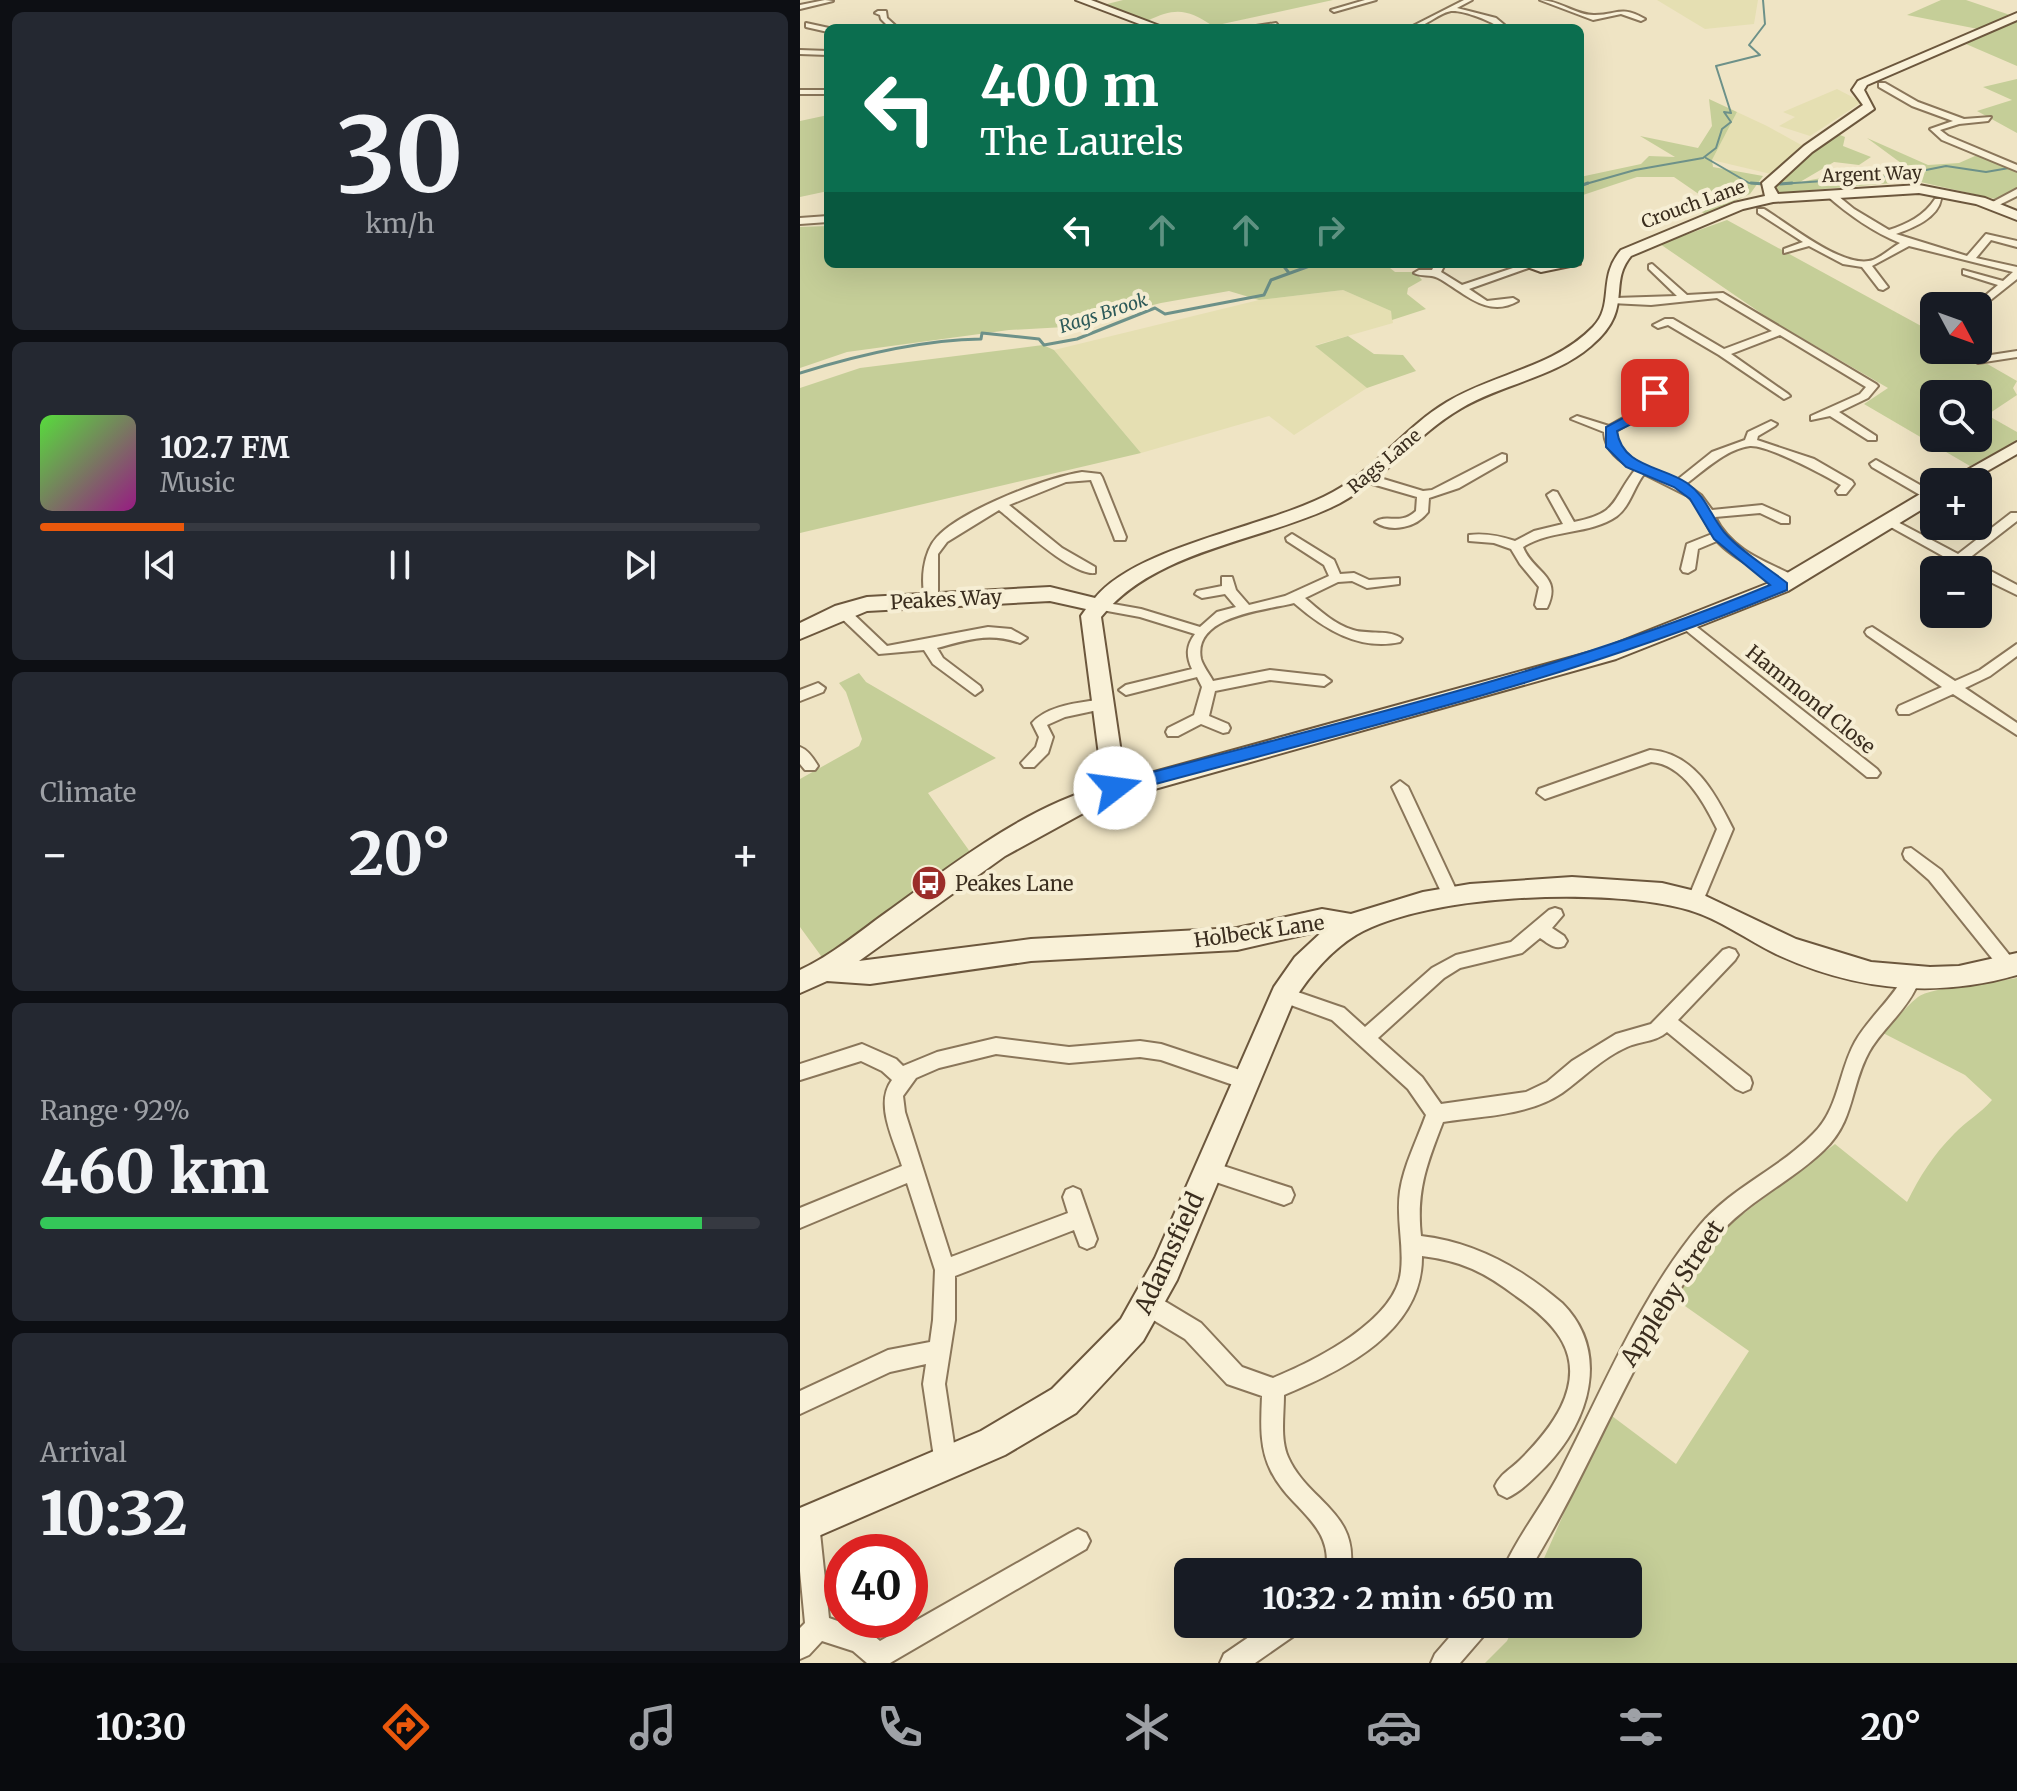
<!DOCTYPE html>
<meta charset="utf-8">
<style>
body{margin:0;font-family:Merriweather,serif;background:#242831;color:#f1f3f6;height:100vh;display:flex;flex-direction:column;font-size:30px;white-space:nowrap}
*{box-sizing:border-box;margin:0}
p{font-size:26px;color:#9ea1a6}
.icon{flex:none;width:44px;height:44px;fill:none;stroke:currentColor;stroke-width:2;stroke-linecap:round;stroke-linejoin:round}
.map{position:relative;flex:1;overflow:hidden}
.panel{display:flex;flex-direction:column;gap:12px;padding:12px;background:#0d0f14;width:800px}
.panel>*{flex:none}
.hud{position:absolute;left:24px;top:24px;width:760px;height:244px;border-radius:12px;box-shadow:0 8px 32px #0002;background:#0b6e4f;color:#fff;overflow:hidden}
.needle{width:52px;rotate:131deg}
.tools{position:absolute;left:1120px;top:292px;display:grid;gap:16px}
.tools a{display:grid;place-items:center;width:72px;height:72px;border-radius:12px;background:#171b24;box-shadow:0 8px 32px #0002;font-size:40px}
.speed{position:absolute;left:24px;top:1534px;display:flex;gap:16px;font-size:40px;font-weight:700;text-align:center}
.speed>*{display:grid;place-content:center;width:104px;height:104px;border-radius:50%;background:#171b24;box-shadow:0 8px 32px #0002;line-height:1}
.speed .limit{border:12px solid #d22;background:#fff;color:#111}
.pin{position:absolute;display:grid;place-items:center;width:68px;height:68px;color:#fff;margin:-34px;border-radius:16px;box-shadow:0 4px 12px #0006}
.me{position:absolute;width:88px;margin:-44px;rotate:75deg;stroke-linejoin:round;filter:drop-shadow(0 0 6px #0008)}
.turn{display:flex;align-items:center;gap:28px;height:168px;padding:0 24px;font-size:36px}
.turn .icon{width:104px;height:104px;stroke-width:2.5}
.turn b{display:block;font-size:56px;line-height:68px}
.lanes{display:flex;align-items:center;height:76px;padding:0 24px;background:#0003;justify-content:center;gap:40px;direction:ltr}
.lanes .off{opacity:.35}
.big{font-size:60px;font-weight:800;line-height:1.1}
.panel .widget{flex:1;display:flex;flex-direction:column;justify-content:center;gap:12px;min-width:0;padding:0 28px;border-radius:12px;background:#242831}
.panel .dial{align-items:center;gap:0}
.dial b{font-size:104px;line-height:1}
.song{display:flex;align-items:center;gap:24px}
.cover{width:96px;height:96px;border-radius:12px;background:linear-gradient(135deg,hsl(110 70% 55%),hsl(310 70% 35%))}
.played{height:8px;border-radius:4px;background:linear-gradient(90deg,#ea580c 20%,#363941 20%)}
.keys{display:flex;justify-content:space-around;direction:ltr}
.heat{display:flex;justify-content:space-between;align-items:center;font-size:44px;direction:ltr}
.charge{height:12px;border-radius:6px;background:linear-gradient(90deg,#34c759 92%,#363941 0)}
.trip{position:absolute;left:374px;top:1558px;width:468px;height:80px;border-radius:12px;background:#171b24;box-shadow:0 8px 32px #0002;font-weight:800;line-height:80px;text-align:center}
.dock{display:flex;height:128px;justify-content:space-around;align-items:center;background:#090b0e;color:#9ea1a6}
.dock .icon{width:56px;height:56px}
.dock .selected{color:#ea580c}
.dock b{font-size:36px;color:#f1f3f6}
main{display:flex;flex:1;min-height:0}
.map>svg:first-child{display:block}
.farmland{fill:#e5dfb2}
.green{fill:#c5ce98;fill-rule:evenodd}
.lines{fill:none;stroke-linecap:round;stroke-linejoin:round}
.stream-far1{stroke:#6d9189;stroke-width:2}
.stream{stroke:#6d9189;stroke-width:3}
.street-casing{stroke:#8a765a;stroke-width:4}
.secondary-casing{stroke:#6c573d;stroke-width:4}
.street{fill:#f9f1d8;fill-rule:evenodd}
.secondary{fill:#f9f1d8;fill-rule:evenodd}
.route{fill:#1a73e8;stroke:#114b97;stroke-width:2}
.labels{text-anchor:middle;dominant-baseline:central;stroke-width:8;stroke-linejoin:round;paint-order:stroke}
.far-street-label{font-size:18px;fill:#3a2d1e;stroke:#f6eed4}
.far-water-label{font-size:18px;font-style:italic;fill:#2d5a59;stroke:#f6eed4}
.street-label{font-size:20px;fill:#3a2d1e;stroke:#f6eed4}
.poi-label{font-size:20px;fill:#3a2d1e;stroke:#f6eed4;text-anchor:start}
.near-street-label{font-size:24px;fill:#3a2d1e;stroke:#f6eed4}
</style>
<main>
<section class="panel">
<div class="widget dial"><b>30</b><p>km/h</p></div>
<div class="widget">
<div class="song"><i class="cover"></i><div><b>102.7 FM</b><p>Music</p></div></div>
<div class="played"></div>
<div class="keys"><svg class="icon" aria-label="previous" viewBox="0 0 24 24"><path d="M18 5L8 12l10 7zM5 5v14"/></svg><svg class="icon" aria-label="pause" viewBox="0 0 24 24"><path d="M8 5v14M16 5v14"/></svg><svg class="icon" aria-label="next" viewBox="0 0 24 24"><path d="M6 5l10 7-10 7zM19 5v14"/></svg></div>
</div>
<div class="widget"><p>Climate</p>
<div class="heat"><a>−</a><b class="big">20°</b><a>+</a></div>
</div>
<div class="widget"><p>Range · 92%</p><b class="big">460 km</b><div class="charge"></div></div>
<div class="widget"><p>Arrival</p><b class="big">10:32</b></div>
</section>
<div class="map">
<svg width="1217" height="1663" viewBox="0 0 1217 1663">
<rect width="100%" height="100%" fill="#efe4c4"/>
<path class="farmland" d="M857,0H958L954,24L905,29Z
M1037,89L1062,102L1010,136L979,126L995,117L983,112Z
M937,112L967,126L1003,146L975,175L912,160Z
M543,290L591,311L593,323L516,345L567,388L494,435L469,416L341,453L254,350L459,300Z"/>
<path class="green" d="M323,0H533L413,26C387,9 376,7 347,21L303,5Z
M1141,0H1166L1213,16L1183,30L1107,15Z
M1217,20V66L1166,44Z
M1217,79V133L1177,111L1212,100L1183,87Z
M909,99L937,112L912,160L913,167L963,176L950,194L906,214L892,208L903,197L874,177H837L780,196V177L841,164L849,156L875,157L840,136L898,148L912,126Z
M28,115V191L0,197V121Z
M1035,133L1045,137L1043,146L1071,157L1059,165L1034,162L1000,182L1101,163L1067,138L1128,165L1159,163L1175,156L1189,157L1217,173V188L1195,199L1116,181L977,193L972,186L1010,150Z
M927,220L1134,333V350H1163L1217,381L1213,388L1217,395L1187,415L1217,432V441L1170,466L1064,404L1088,388L974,322L860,244ZM1134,394H1178V438H1134Z
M28,226V264H585L595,272H615L622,280L608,288L607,294L626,309L592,320L591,311L543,290L459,300L429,291L361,303L265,327L209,330L47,352L0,368V227Z
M548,336L574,354L603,355L616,371L567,388L515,346Z
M243,345L254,350L341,453L0,533V388L60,368Z
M59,673L66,682L196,758L128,793L173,856L24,960L0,927V779L59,746L62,739L46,692L39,683Z
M1217,978V1663H685L707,1641L715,1624H828V1572H738L808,1413L876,1464L949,1351L875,1299L900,1258L931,1223L1035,1144L1107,1202C1120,1176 1133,1155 1154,1134C1166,1121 1180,1114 1192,1100L1165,1075L1083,1033C1094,1022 1105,1007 1118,997C1130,987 1197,982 1217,978Z"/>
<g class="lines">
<path class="stream-far1" d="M906,158L949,183L964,184
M980,184L1096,176L1146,166L1186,172L1209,168
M782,185L835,170L903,158L916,148L922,129L931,122L924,112L931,113L916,66L960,55L949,45L965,24L963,0"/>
<path class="stream" d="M951,183L964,184
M980,184L992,183
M780,186L788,183
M482,264L489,273
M0,373C58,355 121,340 181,339L182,333L239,339L244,345L277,339L355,308L365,314L464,295L471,280L515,264"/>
<defs>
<path id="street" d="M25,0L33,1L0,9V5Z
M565,0H576L534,12L531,10Z
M664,0H672L657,8L696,18L708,28H700C692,21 663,10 651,11C636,14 626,28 609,28Z
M740,0C759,0 777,16 795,15C818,15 820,5 845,19L841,21L821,14L793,20Z
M78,11H86L87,18L98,28H90L81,19L80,15L75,13Z
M6,23L29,28L28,32L6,27Z
M476,23L479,27L455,28L456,26Z
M66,26H71L72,28H62Z
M0,50L28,51V55L0,54Z
M1079,83H1085L1118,102L1164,119L1191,117L1188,121L1159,124L1140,130L1148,136L1217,165V171L1142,140L1130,129L1153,121L1112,106L1079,87Z
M0,90H28V94H0Z
M1217,189V196L1195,207L1187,205Z
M1026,191H1032L1054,209L1089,230C1107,224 1124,216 1135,199H1141C1138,218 1113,228 1096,234L1167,256L1186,234L1217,241V247L1191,240L1176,258L1217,267V279L1178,310V306L1174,305L1198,285L1163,274V270L1203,281L1213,272L1109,246L1072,266L1088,287L1083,290L1079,289L1062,267L1043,264L1009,246L984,253V249L1003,242L958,213V209H964C989,224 1044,270 1073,260C1083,256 1091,248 1100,243C1073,232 1049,215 1026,195Z
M28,216V222L0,224V218Z
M635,264H645L641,272L662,285L725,264L734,266L669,289L687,301L713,298L718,301C687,319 664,292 638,278C630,274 622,277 614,273L619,270H632Z
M852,264L887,295L923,293L1076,384L1078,386L1068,398L1039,412L1076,436V440H1068L1030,416L1011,420V416L1060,394L1066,387L980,335L931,354L988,394L990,396L984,399L919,355L868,325L858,328L853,325L865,319H873L924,349L972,331L917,298L851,305L811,303V299L815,298L877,296L849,269V265Z
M1127,302L1138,305V306H1134V310L1123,307L1122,305Z
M1178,321L1189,326L1184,329L1178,327Z
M1217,351V357L1178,363L1173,360L1178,357Z
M835,373L859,391L862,404L816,431C817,460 854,470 877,480L912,452L945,440L948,432L971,421L977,424L975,426L958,436L957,440L1014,459L1052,481L1054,484L1046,494H1038L1036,491L1041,485C1024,475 968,445 950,446C926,449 905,470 886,484L901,495L912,510L962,505L989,517V523H981L960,513L915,517C932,551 965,561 997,577V583C978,585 930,556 917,541L898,549L895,569L888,573L883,572L881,569L887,544L912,534L896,504L888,496L844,474C834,487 830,506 817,516C790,535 751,529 723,547C733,573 763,575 747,608H737L735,605L739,587L720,564L711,549L694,543L669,541V535C685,533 700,536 715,541L734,531L763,524L747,495L753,491L757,492L774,522C819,513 811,501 835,470C819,461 805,451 804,432L771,419L777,416L809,426L850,403V394L830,376Z
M702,454L706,455V461L659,488L629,498L628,512C616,528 591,533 575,522C587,513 600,526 616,511L617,497L562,481V475H570L623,491L632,490Z
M1076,460L1134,493V499H1127L1072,467L1070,464Z
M282,472L300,474L302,477L326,537L325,540H315L314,537L291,480L266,482L209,505L262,548L295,567V573C272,576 218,525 199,510L147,542L138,554V598L136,601H126C120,582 123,552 137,537C162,510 245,478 282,472Z
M1211,513H1217V521L1168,559L1217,585V595L1178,576V570H1168L1080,521L1086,517L1090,518L1158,554Z
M492,534L534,560L540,574L554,573L569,580L599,578V584L567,588L552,581L538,582L505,598C519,610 534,624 553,630C568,635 591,629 602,639L600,642C559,651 524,629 494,603C468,610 392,615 401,659C403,666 410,675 413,681L470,670L524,676L531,681L524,686L470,680L415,691L409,716L428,724L430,728L428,732L423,733L401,724L378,736H368L366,732L368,728L394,715L402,687L397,677L326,695L319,690L326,685L392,669C386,656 386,646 395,634L340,617L291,608L289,605L296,601L341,609L400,627L417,612L436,607L425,594L402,598L395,594L397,591L422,586V577H432L436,590L449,605L485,596L529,576L524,565L487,541L486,538Z
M42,607L47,608L87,646L188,627L211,629L227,638L220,643C188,632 168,640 137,648L143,658L180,686L182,690L175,695L133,664L124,650L79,654L37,614V608Z
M888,620L1077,769L1080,773L1077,777H1067L883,628L881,625L883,622Z
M1072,627L1155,681L1180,670L1217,644V656L1190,676L1165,688L1217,723V735L1153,694L1109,714H1099L1097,710L1099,706L1142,687L1067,635L1065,632L1067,629Z
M18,683L25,688L23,692L0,701V690Z
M302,699L309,704L307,708L265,717L247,725L253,737L248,753L234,767H224L221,763L236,747L239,737L232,723C248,705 279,703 302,699Z
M0,747C8,750 14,759 18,766L15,770H5L0,764Z
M850,750C894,753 915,793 933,829L903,901L901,906L895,908L889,906L887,901L917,829C904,802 883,764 851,762L745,799L737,793L739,789Z
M600,781L608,787L659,896L657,901H645L643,896L592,787Z
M1111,848L1141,870L1215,962V972L1209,974L1203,972L1129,880L1105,859L1103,854L1105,849Z
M755,908L761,910L763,915L752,928L764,936L767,941L764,946C754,950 748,943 740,938L722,953L660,968L644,978L578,1038L622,1077L641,1104L726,1092L747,1082L772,1061L816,1034L851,1024L923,950L929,948L935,950L938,955L935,960L878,1020L950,1077L952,1083L950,1089L943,1092L936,1089L867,1032C856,1042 840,1041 827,1047C802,1058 783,1078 762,1093C728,1116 681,1116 643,1122C627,1163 616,1191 621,1236C675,1242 721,1268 762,1303C811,1352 789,1422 746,1466C734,1478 722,1491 707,1498L699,1494L695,1486C700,1474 711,1469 720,1460C736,1444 751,1427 761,1407C786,1355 756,1324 716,1296C684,1272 662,1261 622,1256C623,1331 544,1370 484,1395C484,1415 480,1439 488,1457C508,1502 560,1512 550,1572H526C534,1523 490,1510 471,1471C459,1447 461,1422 462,1396L427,1384L385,1339L340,1312L337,1304L340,1296L348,1293L356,1296L401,1323L442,1367L473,1378C514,1361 596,1321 601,1271C604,1245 596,1218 600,1191C604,1165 617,1140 626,1115L608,1089L532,1020L477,1000L474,995L477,990L483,987L538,1006L544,1008L565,1027L632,968L656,955L711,942L749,910Z
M1111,971L1117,974L1120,979L1116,988C1104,1013 1082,1029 1069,1052C1050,1086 1055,1121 1024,1150C989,1184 942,1203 912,1243C836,1343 794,1466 728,1572H702C716,1539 740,1509 757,1478C801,1394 838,1299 900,1225C932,1187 979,1169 1013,1134C1039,1109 1038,1073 1055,1042C1069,1017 1092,1000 1105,974Z
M196,1038L269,1047L340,1041L361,1044L452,1074L454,1080L452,1086L445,1089L361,1060L340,1057L269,1063L196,1054L139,1068L116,1078L103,1096L105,1112L151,1257L268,1213L263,1197L266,1190L273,1187L280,1190L297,1239L294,1246L287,1249L280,1246L274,1230L155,1276V1320L145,1384L157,1464L154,1472L146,1475L138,1472L135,1464L123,1384L126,1364L90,1372L0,1414V1391L88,1350L130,1342L133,1320L135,1270L107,1183L0,1228V1208L102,1166C94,1140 74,1104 92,1080L82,1071L61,1061L0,1080V1064L62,1044L96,1059L103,1066L137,1052Z
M408,1161L491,1188L494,1195L491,1202L484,1205L401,1177L398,1170L401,1163Z
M7,1511L15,1515L19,1523L29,1618L69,1632L80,1641L270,1533L278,1529L286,1533L290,1541L286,1549L90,1663H67L53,1651L22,1641L9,1655L0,1659V1628L5,1623L0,1571V1514Z
M468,1624H501L498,1633L455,1663H420L424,1654Z
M661,1624H689L686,1633L660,1663H631L635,1654Z"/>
<path id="secondary" d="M276,0H291L365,28H350Z
M1217,13V20L1067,85L1064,90L1074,109L1012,152L974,187L978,194L1119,185L1185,198L1217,211V220L1176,204L1119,193L973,202L943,209L831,256C807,285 835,309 791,346C754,378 701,384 660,409C612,437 581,485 530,508C456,542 354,551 301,617L325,780L802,649L974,581L1127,490L1134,488V502L988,591L816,659L298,805L205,856L59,961L231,939L437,928L522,909L551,914L623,892L670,884L772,877L862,883L895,891L996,939L1071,962L1130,967L1159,966L1217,953V975C1134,999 1054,990 976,954C947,940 920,919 889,910C809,887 629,893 556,935C530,951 510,975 494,1000L377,1280L343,1341L276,1413L205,1455L0,1544V1508L181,1431L252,1389L321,1319L355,1258L474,987L495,957L524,930L437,950L231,961L70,984L27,981L0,993V970C32,955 59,932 87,912C152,865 225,807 303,786L281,616L286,609L250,601L67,611L0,639V623L35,606L67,597L250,587L295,598C338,545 470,527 533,492C576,469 605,427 647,402C695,373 753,368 793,327C815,304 797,278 821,250L934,203L965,196L962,183L1004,146L1063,105L1052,90L1058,81Z
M719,264H780L741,272Z
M1217,442V454L1168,482H1146Z"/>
</defs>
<use href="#street" class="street-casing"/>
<use href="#secondary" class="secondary-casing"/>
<use href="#street" class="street"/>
<use href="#secondary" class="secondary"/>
</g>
<path class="route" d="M851,390H860L864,401L856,412L817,431C822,467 862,466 887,483C906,496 910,515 924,532C940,551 967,567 987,583V590C770,681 541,733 315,795L309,793V784L315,782C535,723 759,673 970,585L914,539L890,499L874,487L826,467L806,447V427L846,406L851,401Z"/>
<defs>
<symbol id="bus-disc" viewBox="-11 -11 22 22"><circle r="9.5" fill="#9b2d29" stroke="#f6eed4"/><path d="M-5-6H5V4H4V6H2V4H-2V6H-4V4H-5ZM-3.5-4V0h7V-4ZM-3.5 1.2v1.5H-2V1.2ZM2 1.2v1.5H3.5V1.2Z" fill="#fff"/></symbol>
</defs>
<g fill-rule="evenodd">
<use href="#bus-disc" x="109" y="863" width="40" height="40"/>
</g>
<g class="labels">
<g class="far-street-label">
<text transform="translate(1072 174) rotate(-2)">Argent Way</text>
<text transform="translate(893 204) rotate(-20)">Crouch Lane</text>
<text transform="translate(584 461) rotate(-40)">Rags Lane</text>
</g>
<g class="far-water-label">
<text transform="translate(303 313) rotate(-18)">Rags Brook</text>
</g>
<g class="street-label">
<text transform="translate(146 599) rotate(-3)">Peakes Way</text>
<text transform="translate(1011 699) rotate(39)">Hammond Close</text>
<text transform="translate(459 931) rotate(-8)">Holbeck Lane</text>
</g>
<g class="poi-label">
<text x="155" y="883">Peakes Lane</text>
</g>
<g class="near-street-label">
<text transform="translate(369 1253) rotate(-65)">Adamsfield</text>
<text transform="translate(872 1293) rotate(-57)">Appleby Street</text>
</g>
</g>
</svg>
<div class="tools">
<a><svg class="needle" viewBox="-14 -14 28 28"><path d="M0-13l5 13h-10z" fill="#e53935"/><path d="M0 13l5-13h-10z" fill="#9ea1a6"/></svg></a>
<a><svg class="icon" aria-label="search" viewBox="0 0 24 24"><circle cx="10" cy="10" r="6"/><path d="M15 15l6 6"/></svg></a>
<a>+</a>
<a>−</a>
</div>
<div class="speed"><div class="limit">40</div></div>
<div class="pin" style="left:855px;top:393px;background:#d93025"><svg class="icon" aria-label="arrive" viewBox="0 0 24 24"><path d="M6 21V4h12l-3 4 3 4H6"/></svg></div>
<svg class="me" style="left:315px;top:788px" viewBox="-20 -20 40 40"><circle r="19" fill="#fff"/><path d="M0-13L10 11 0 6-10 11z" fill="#1a73e8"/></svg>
<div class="trip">10:32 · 2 min · 650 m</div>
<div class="hud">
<div class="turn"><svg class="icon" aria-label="left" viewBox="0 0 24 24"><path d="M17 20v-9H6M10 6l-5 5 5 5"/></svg><div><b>400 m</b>The Laurels</div></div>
<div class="lanes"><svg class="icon" aria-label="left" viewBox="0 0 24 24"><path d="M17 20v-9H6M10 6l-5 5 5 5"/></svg><svg class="icon off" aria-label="ahead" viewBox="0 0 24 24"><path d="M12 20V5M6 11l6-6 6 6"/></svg><svg class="icon off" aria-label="ahead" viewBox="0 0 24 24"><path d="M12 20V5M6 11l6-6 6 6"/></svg><svg class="icon off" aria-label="right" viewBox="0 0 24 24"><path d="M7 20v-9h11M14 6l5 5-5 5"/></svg></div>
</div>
</div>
</main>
<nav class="dock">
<b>10:30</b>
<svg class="icon selected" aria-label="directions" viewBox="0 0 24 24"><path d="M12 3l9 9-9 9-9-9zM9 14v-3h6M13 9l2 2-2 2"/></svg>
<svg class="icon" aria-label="music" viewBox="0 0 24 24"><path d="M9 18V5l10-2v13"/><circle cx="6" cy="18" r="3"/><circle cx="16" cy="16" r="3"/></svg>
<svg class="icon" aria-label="phone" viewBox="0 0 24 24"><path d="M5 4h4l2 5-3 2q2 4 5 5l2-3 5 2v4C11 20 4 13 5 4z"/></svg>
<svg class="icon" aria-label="climate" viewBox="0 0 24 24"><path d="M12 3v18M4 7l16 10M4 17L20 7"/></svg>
<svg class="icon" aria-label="car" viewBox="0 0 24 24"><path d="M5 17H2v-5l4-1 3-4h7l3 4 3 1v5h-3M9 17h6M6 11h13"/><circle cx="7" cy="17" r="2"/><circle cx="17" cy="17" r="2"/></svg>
<svg class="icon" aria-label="filters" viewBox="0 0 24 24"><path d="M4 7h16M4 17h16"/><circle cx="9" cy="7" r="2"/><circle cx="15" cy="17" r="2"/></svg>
<b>20°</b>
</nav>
